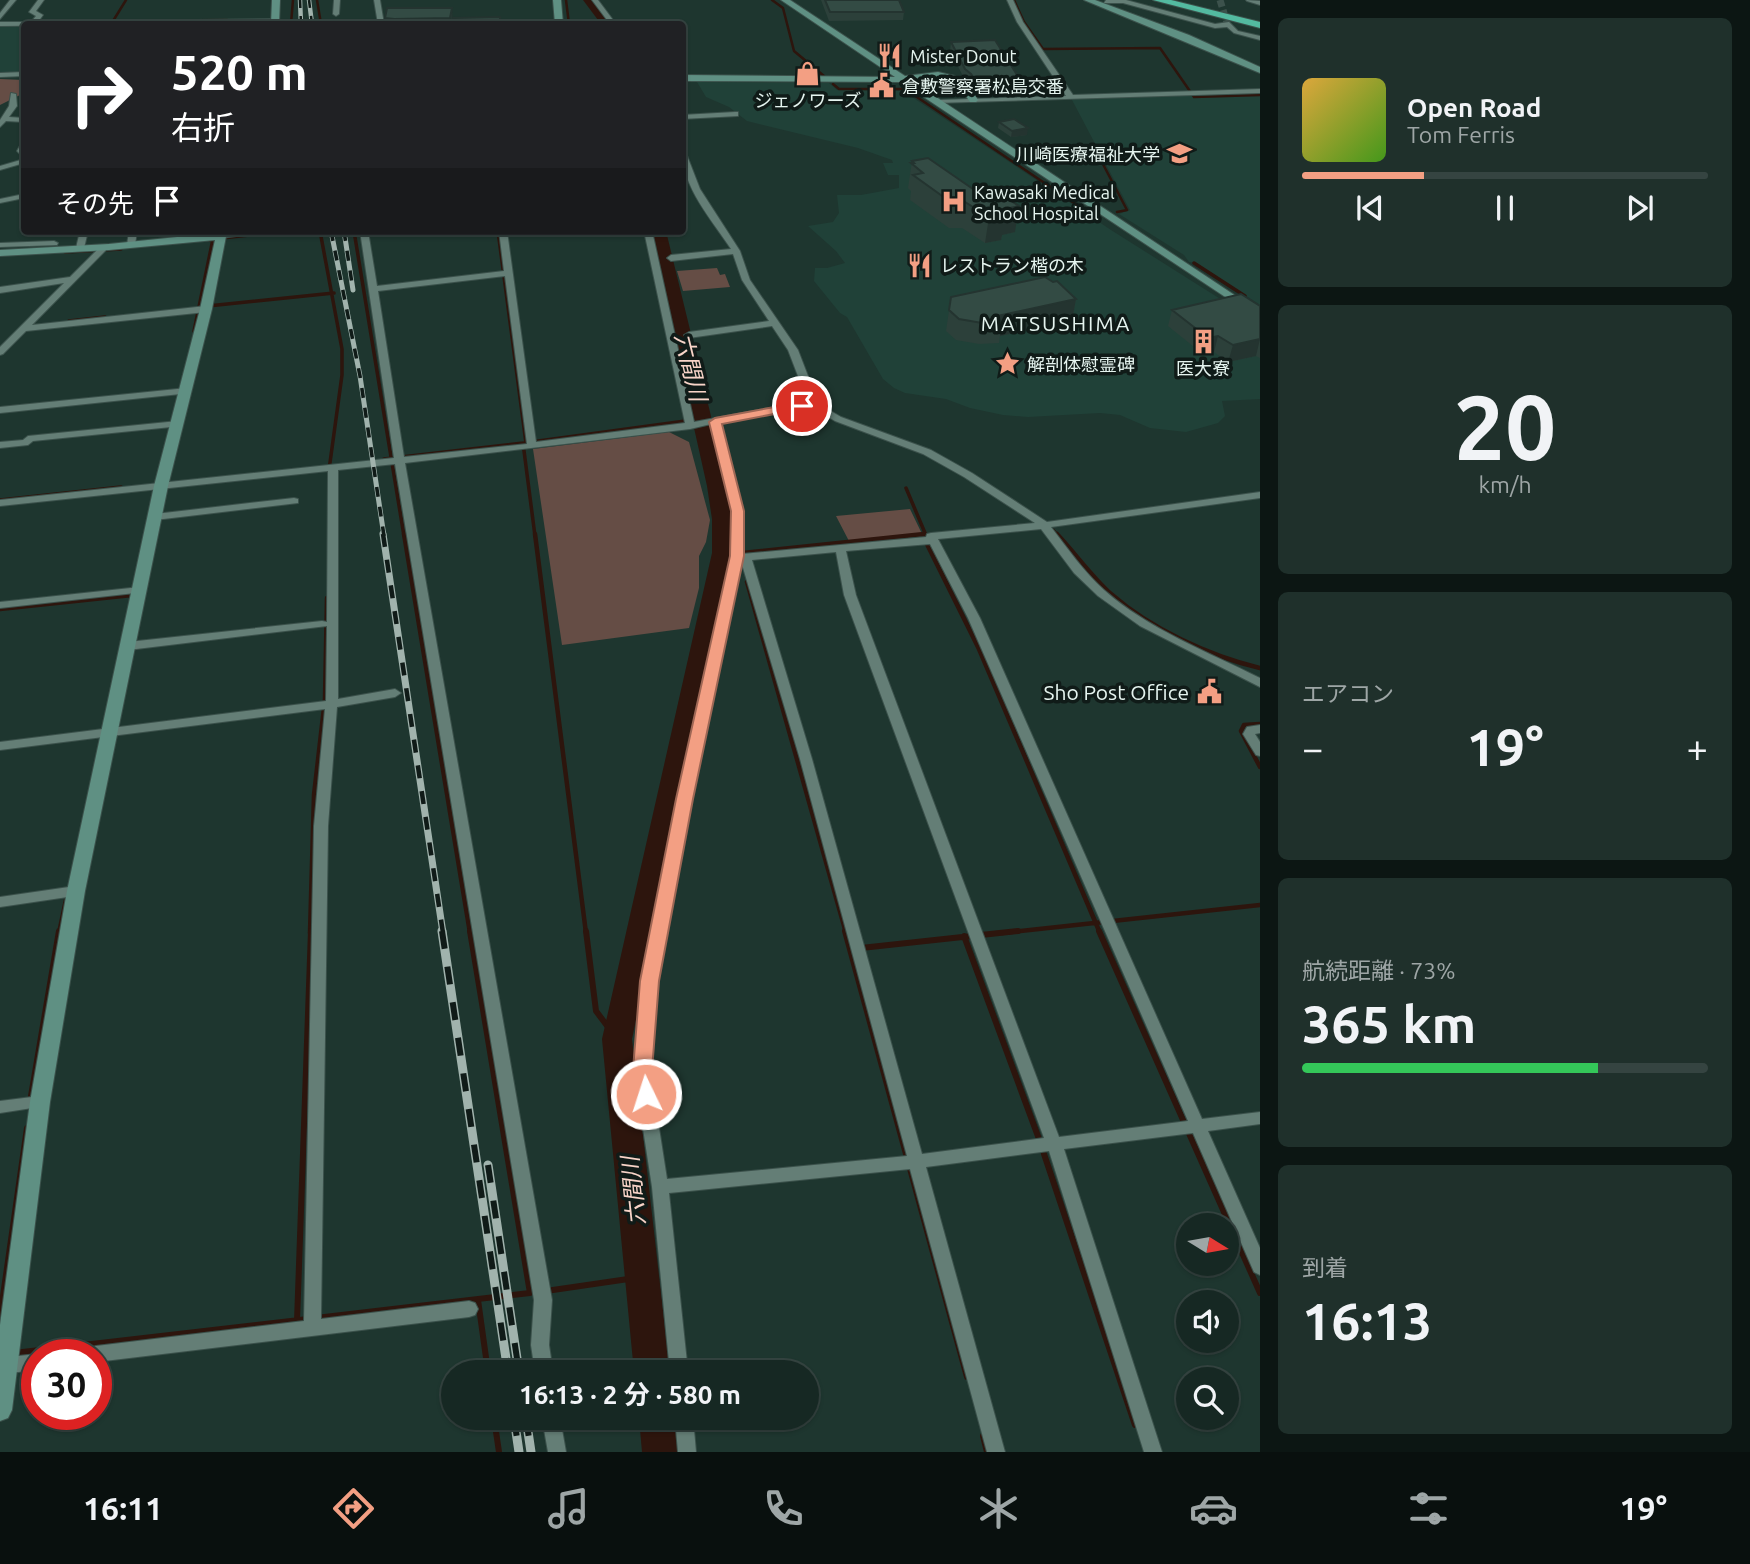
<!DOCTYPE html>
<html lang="ja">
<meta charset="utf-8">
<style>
body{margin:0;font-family:Ubuntu,"Noto Sans JP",sans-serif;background:#1f302b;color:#f1f3f6;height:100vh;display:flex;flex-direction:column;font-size:26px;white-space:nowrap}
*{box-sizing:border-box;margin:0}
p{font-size:23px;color:#9ea6a6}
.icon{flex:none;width:38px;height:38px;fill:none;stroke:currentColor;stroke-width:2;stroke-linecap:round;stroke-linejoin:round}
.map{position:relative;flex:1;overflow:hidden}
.drawer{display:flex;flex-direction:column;gap:18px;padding:18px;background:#0c1613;width:490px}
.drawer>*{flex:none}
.guide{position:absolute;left:21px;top:21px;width:665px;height:214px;border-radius:7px;box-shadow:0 2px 5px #0004,0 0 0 2px #354441;background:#202124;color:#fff;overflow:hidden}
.needle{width:46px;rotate:101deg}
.buttons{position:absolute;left:1176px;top:1213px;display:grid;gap:14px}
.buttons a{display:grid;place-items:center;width:63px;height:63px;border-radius:50%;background:#162823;box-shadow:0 2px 5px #0004,0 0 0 2px #354441;font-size:35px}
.speed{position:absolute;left:21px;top:1339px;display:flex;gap:14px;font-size:35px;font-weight:700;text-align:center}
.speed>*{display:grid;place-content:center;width:91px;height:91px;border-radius:50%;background:#162823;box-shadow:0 2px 5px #0004,0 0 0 2px #354441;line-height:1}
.speed .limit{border:10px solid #d22;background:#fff;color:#111}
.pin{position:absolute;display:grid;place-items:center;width:60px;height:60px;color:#fff;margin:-30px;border:4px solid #fff;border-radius:50%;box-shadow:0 2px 7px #0007}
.me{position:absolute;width:77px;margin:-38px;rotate:356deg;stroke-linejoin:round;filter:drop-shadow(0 0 5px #0008)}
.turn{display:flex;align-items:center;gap:24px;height:147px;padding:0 35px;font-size:32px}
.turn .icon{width:91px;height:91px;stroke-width:2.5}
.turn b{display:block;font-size:49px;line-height:60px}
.then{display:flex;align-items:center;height:66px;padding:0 35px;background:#0003;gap:14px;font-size:26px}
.big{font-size:52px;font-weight:700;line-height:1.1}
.drawer .widget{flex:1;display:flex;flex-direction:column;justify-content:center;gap:10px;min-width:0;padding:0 24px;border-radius:10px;background:#1f302b}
.drawer .dial{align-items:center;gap:0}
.dial b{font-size:91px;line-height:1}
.song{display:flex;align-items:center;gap:21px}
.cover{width:84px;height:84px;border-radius:10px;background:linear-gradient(135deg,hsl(40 70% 55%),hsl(100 70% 35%))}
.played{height:7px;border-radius:4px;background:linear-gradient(90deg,#f39f83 30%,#354441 30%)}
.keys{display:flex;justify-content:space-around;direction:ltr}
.heat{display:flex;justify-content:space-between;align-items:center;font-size:38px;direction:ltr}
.charge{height:10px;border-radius:5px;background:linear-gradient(90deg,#34c759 73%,#354441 0)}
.trip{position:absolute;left:441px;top:1360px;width:378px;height:70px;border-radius:35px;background:#162823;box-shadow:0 2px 5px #0004,0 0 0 2px #354441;font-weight:700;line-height:70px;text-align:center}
.menu{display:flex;height:112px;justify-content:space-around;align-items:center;background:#09100e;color:#9ea6a6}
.menu .icon{width:49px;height:49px}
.menu .on{color:#f39f83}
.menu b{font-size:32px;color:#f1f3f6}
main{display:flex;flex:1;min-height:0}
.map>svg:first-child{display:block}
.built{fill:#204138}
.green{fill:#654d45}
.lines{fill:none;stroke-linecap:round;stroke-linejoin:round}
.stream-far3{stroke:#2d150d;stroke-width:2.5}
.stream-far2{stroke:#2d150d;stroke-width:3.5}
.stream-far1{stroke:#2d150d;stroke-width:4.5}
.stream{stroke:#2d150d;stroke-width:6}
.river{fill:#2d150d;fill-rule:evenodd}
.street-tunnel{stroke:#3c524c;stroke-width:7;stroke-dasharray:7 3.5;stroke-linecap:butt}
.street-casing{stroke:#3b514b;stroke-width:2}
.secondary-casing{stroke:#3b514b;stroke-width:2}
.highway-casing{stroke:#3b514b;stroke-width:2}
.street{fill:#647e76;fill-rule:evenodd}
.secondary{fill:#5f9083;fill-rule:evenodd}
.highway{fill:#53baa0;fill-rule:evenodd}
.rail-far3-casing{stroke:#a1b3ad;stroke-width:4.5}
.rail-far2-casing{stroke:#a1b3ad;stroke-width:5}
.rail-far1-casing{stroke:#a1b3ad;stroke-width:7}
.rail-casing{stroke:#a1b3ad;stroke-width:9}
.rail-far3{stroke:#101b18;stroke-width:2.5;stroke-dasharray:8;stroke-linecap:butt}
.rail-far2{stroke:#101b18;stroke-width:3.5;stroke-dasharray:10;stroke-linecap:butt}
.rail-far1{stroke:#101b18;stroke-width:4.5;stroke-dasharray:13;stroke-linecap:butt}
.rail{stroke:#101b18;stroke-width:6;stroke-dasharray:18;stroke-linecap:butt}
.wall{fill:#2c403a}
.shaded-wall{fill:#243430}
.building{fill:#334b44;stroke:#243430;stroke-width:2}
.route{fill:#f39f83;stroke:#9e6755;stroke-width:2}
.labels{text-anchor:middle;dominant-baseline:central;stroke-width:7;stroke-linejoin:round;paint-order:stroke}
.far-poi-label{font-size:18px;fill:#e5f4ef;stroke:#101b18;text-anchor:start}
.far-quarter-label{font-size:21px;letter-spacing:2px;fill:#e5f4ef;stroke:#101b18}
.poi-label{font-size:21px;fill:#e5f4ef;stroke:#101b18;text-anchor:end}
.water-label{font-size:23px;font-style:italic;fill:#f8d4c8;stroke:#101b18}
</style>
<main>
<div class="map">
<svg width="1260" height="1452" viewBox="0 0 1260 1452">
<rect width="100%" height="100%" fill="#1e362f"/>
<path class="built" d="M176,22L175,24H24V74H0V24Z
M697,82L829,83L837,90L903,91L1111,230L1260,324V399L1222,401L1225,416L1218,423L1186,432L1150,428L1120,415L1100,413L1028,417L1003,415L970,408L946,399L905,393L894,388L883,379L847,317L840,313L814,281L815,268H827L845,263L836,251L808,226L833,222L839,213L837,195H861L899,188V175H888L883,163H893L892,160L858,148L747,121L729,107L706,97Z
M1192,95L1194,97L1260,95V305L1196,263L1189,262L1184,255L1119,214L1130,210L1071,98Z"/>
<path class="green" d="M0,79L24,80V93L0,105Z
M717,268L720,275L725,274L730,287L683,291L677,271Z
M669,432L689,442L710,520L706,542L699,556V588L689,628L562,645L533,449Z
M910,509L923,536L850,543L836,516Z"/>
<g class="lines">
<path class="stream-far3" d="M126,0L113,21L227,20L225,24
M317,0L321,24
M566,0L569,24
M772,0L783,8L794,51L824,76
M1014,0L1024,22L1043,49L1160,48L1194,97L1260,95
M291,24L293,0
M833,84L839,89H905L1083,209
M1020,152L1094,147L1127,210L1117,212
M271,232L284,231"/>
<path class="stream-far2" d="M320,231L342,349V375L329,470
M354,231L404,536
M498,231L526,443
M222,238L284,231
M65,252L121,249
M1194,263L1245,296
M208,306L334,293
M69,321L105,317
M194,331L213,239L210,240
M531,442L700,419
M523,443L535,536
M384,459L523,443
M906,488L925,533L923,536
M0,500L121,487
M1053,530L1058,536"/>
<path class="stream-far1" d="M404,534L470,933
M535,534L586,933
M1057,534C1075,553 1091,576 1111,594C1151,629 1209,656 1260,668
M923,536L979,649L1100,933
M723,555L924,534
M747,582L846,933
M0,609L132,595
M1260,724L1244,725L1241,731L1260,767
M59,933L66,900
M310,933L314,795L325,699L327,598
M1002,933L1260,905"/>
<path class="stream" d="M470,931L530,1293
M586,931L596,1011L617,1039
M845,931L967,1377
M1099,931L1260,1293
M964,936L1039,1139
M861,948L1018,931
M30,1102L59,931
M1044,1154L1135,1425
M546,1291L642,1277
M478,1300L488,1372
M0,1317L27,1128
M316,1318L530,1293
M297,1321L311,931
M14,1353L308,1319
M494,1418L499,1452
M983,1436L987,1452"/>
<path class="river" d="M583,0H595L613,24H601Z
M650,231H666L728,486L733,519L734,553L632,1039L670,1372H634L602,1039L712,553V519L707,486Z
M639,1418H675L678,1452H642Z"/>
<path class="street-tunnel" d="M1220,0L1227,23"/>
<defs>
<path id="street" d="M10,0H16L0,19V13Z
M38,0H44L36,11L43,15L38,22L276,19L279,21L276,23L0,26V22H31L36,16L29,12Z
M334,0H340L339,14L336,16L333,14Z
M374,0H380L384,24H378Z
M592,0H598L616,24H610Z
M1007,0H1013L1023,22L1073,95L1260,89V93L936,103L934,102L938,100L1066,96L1017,22Z
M1106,0H1126L1215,24L1229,22L1238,31L1260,36V40L1234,33L1227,27L1215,28L1123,3H1104Z
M1246,0L1260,1V5L1247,1Z
M24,72V76L0,77V73Z
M11,93L16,94L17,106L9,117L24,118V122L6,121L0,127V120L9,106Z
M735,112H738V116L682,119V115Z
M21,144H24V158L17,151Z
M682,151L686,153L700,189L740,251L750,280L798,350L813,389L829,410L841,417L931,450L972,473L1047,522L1260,492V498L1051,527C1068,549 1083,571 1104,590C1148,629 1208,652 1260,678V687L1140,626L1098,596L1074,573L1041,529L938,539L980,618L1202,1119L1260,1112V1124L1208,1131L1260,1248V1275L1254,1272L1193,1133L1064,1149L1162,1452H1144L1049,1151L926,1167L1005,1452H987L910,1169L669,1193L688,1372H670L652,1187L634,1070L642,980L678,799L732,556L733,511L711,424L690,429L405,463L552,1300L549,1345L553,1372H535L531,1345L534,1300L395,464L338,470V699L395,689L401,693L395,697L337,707L328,826L321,1319L469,1301L475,1303L478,1309L475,1315L469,1317L96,1362V1354H87L90,1348L96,1346L304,1321L314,826L325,709L0,750V742L326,701L327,626L128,650L122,646L128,642L322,621L327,622L328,471L0,506V500L394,458L360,231H368L377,286L504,271L499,231H507L536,442L685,423L644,231H652L694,422L812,400L803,389L788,350L772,326L689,338L684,335L689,332L769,321L742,280L733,254L671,261L667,258L671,255L731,249C712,220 682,187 682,151ZM505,276L527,444L404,457L378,291ZM816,405L823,414L835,421L923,454L964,477L1035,523L931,533L927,534L926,537L742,554L743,511L720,423ZM930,544L968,618L1188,1121L1059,1137L856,595L846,551ZM836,552L844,595L1044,1138L922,1154L812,759L752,560ZM741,561L800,759L907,1156L667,1179L650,1070L656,980L690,799Z
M24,159V163L0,170V166Z
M24,194V198L0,203V199Z
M80,231H88L84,248L80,250L76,248Z
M129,231H137L135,245L131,247L127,245Z
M240,231H263L259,233L221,238L217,236L221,234Z
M54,241L58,243L57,245L0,247V243Z
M101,246L108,248L32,325L206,306L210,309L206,312L26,331L3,354L0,355V347L64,283L0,293V287L70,277Z
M187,388L190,389V393L0,413V407Z
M178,421L183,424L181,426L33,441L28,445L0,448V442L23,440L28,436Z
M294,498L298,499V503L155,520L150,517L155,514Z
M140,587L144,588L146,590L144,592L0,608V602Z
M1260,725V733L1255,734L1260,742V756L1256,755L1243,734L1247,727Z
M76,886L81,887L83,891L81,895L0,907V897Z
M40,1096L45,1098L48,1102L45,1106L0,1113V1101Z
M37,1354H39H37V1370L0,1374V1358Z
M542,1418H560L566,1452H548Z
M675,1418H693L696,1452H678Z"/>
<path id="secondary" d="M272,0H280L279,24H271Z
M553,0H561L563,24H555Z
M781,0H790L905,76L938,72L955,76L968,84L978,100L976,102H970C953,75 941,77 912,81L1260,312V320L901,82L682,81V75L895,77Z
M1084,0H1095L1189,35L1260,67V73Z
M217,231H227L212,309L168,486L85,891L50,1102L12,1410L8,1418L0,1421V1325L30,1102L67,891L154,486L200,309L215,240L109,250L0,256V250L109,244L216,233Z"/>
<path id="highway" d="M1153,0H1171L1260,22V28Z"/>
</defs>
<use href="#street" class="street-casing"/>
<use href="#secondary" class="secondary-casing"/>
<use href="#highway" class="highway-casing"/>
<use href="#street" class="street"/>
<use href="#secondary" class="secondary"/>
<use href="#highway" class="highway"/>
<defs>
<path id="rail-far3" d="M300,0L301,24
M309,0L312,24"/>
<path id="rail-far2" d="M331,231L360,376L384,536
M344,231L353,290"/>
<path id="rail-far1" d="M383,534L443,933"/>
<path id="rail" d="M442,931L508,1372
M488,1165L519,1372
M514,1418L519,1452
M526,1418L531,1452"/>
</defs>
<use href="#rail-far3" class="rail-far3-casing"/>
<use href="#rail-far2" class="rail-far2-casing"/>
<use href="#rail-far1" class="rail-far1-casing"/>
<use href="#rail" class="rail-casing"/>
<use href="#rail-far3" class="rail-far3"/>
<use href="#rail-far2" class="rail-far2"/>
<use href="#rail-far1" class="rail-far1"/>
<use href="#rail" class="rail"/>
</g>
<path class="wall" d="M821,0H899L904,12L903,20L829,21Z
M452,8V24H386L385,18Z
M951,42L1024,86L1023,95L979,96L970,83L964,78L950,51Z
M999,122L1027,135L1011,137L998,128Z
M912,161L1015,232L1002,235L1001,240L985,243L962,228H949L910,200L911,191L908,188Z
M951,297L1076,299L1072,320L1000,336L999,343L979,344L956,340L946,331Z
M1260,306V358L1256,356L1228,362L1214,352L1204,355L1168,326L1172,310Z"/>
<path class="shaded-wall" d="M452,8L453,19L452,24H451Z
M1028,128L1027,135L1011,137L1012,131Z
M1019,206L1015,232L1002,235L1001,240L985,243L989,217L1000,210Z
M1076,299L1072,320L1000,336L1002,322L993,317Z
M1218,336L1214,352L1204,355L1208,338Z
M1260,339L1256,356L1228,362L1233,345Z"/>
<path class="building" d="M825,0H899L904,12H830Z
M387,8H452L450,18L394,19L385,18Z
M500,17V24H452L453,18Z
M995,40L1024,86L980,87L971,74L965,69L951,42Z
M1014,119L1028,128L1012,131L999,122Z
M928,158L986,198L1002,195L1019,206L1000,210L1005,214L989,217L965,202L952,203L913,175L923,173L911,163H914L912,161Z
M1045,277L1053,282L1057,281L1076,299L993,317L1002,322L982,323L959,319L949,310L951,297Z
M1241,294L1260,306V339L1233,345L1218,336L1208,338L1172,310Z"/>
<path class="route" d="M802,402L806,403V408L722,424L744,511V556L693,799L659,981L652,1070L656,1094L653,1099L646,1102L639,1099L633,1070L640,981L676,799L730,556L731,511L709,422L715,418Z"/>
<defs>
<symbol id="restaurant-bare" viewBox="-9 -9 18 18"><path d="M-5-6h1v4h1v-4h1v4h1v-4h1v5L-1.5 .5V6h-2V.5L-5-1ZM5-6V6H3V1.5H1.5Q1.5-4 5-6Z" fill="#f39f83" stroke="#101b18" stroke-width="2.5" paint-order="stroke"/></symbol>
<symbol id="shop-bare" viewBox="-9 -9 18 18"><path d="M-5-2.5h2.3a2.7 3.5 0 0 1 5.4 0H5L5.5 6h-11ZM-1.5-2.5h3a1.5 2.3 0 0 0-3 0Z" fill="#f39f83" stroke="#101b18" stroke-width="2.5" paint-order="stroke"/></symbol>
<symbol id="civic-bare" viewBox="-9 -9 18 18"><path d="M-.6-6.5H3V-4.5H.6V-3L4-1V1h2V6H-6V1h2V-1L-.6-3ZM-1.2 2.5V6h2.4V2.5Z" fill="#f39f83" stroke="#101b18" stroke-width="2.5" paint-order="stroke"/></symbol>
<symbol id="university-bare" viewBox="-9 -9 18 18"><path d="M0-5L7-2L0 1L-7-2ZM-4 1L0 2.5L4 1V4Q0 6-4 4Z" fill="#f39f83" stroke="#101b18" stroke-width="2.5" paint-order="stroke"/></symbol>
<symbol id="hospital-bare" viewBox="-9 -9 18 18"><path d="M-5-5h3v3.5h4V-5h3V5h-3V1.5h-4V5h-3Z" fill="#f39f83" stroke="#101b18" stroke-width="2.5" paint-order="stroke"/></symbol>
<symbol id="building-bare" viewBox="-9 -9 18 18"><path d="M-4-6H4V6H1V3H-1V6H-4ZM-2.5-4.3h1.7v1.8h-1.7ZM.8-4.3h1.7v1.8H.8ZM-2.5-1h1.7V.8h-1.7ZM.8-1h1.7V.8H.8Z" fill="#f39f83" stroke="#101b18" stroke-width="2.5" paint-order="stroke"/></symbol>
<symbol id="sight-bare" viewBox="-9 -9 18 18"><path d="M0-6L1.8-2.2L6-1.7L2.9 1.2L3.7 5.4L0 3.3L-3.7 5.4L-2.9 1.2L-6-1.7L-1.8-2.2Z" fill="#f39f83" stroke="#101b18" stroke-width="2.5" paint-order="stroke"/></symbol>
</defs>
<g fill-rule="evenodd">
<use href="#restaurant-bare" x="872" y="38" width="35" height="35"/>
<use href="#shop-bare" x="790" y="56" width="35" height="35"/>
<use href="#civic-bare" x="864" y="68" width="35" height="35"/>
<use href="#university-bare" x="1162" y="136" width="35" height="35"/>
<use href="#hospital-bare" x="936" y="184" width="35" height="35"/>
<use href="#restaurant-bare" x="902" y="248" width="35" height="35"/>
<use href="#building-bare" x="1186" y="324" width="35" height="35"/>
<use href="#sight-bare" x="990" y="346" width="35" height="35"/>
<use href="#civic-bare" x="1192" y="674" width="35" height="35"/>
</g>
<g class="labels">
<g class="far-poi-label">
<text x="910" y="56">Mister Donut</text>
<text x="902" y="86">倉敷警察署松島交番</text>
<text x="808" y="100" text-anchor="middle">ジェノワーズ</text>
<text x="1160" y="154" text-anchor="end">川崎医療福祉大学</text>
<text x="974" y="192">Kawasaki Medical<tspan x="974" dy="21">School Hospital</tspan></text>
<text x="940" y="265">レストラン楷の木</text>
<text x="1027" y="364">解剖体慰霊碑</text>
<text x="1203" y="368" text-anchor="middle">医大寮</text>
</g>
<g class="far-quarter-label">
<text x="1056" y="323">MATSUSHIMA</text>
</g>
<g class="poi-label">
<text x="1189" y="692">Sho Post Office</text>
</g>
<g class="water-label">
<text transform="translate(691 367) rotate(76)">六間川</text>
<text transform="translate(633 1191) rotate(-96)">六間川</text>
</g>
</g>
</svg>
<div class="buttons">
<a><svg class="needle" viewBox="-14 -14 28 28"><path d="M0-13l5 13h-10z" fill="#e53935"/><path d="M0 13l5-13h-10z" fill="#9ea6a6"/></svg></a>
<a><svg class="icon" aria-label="sound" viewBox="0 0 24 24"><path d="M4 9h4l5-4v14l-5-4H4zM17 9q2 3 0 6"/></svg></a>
<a><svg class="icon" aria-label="search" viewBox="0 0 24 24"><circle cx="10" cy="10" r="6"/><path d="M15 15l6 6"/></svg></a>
</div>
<div class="speed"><div class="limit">30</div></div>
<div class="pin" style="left:802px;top:406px;background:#d93025"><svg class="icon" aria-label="arrive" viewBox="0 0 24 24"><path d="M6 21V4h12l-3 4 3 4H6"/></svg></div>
<svg class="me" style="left:646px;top:1094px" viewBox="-20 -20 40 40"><circle r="17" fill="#f39f83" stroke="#fff" stroke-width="3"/><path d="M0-11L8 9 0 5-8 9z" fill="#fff"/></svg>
<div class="trip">16:13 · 2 分 · 580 m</div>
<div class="guide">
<div class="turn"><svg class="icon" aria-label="right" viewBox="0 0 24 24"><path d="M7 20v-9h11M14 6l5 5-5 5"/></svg><div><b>520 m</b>右折</div></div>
<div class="then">その先<svg class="icon" aria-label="arrive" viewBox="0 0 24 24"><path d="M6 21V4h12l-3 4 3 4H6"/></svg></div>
</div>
</div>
<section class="drawer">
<div class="widget">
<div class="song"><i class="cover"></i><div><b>Open Road</b><p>Tom Ferris</p></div></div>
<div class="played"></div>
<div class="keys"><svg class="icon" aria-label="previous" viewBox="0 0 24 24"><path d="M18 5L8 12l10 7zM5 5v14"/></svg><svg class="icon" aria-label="pause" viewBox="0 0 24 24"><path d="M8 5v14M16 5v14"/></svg><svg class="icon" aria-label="next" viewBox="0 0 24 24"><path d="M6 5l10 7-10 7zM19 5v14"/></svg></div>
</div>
<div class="widget dial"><b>20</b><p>km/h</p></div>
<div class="widget"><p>エアコン</p>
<div class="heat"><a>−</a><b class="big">19°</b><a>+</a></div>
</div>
<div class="widget"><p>航続距離 · 73%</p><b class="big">365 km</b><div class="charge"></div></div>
<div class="widget"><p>到着</p><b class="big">16:13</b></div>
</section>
</main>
<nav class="menu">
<b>16:11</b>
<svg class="icon on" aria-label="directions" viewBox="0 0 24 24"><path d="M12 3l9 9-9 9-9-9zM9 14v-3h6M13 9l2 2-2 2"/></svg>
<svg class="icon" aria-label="music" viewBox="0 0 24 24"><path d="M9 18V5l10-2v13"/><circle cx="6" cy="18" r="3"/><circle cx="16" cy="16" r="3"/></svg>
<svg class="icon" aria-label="phone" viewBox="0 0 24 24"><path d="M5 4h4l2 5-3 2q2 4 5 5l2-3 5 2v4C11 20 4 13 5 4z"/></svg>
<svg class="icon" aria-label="climate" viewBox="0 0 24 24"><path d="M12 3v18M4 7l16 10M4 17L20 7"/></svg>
<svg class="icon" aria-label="car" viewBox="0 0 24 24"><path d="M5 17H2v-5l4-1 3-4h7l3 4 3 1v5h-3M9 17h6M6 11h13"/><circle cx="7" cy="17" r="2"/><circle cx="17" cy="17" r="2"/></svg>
<svg class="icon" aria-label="filters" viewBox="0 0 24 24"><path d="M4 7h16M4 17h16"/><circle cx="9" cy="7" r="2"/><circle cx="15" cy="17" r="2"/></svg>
<b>19°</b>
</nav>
